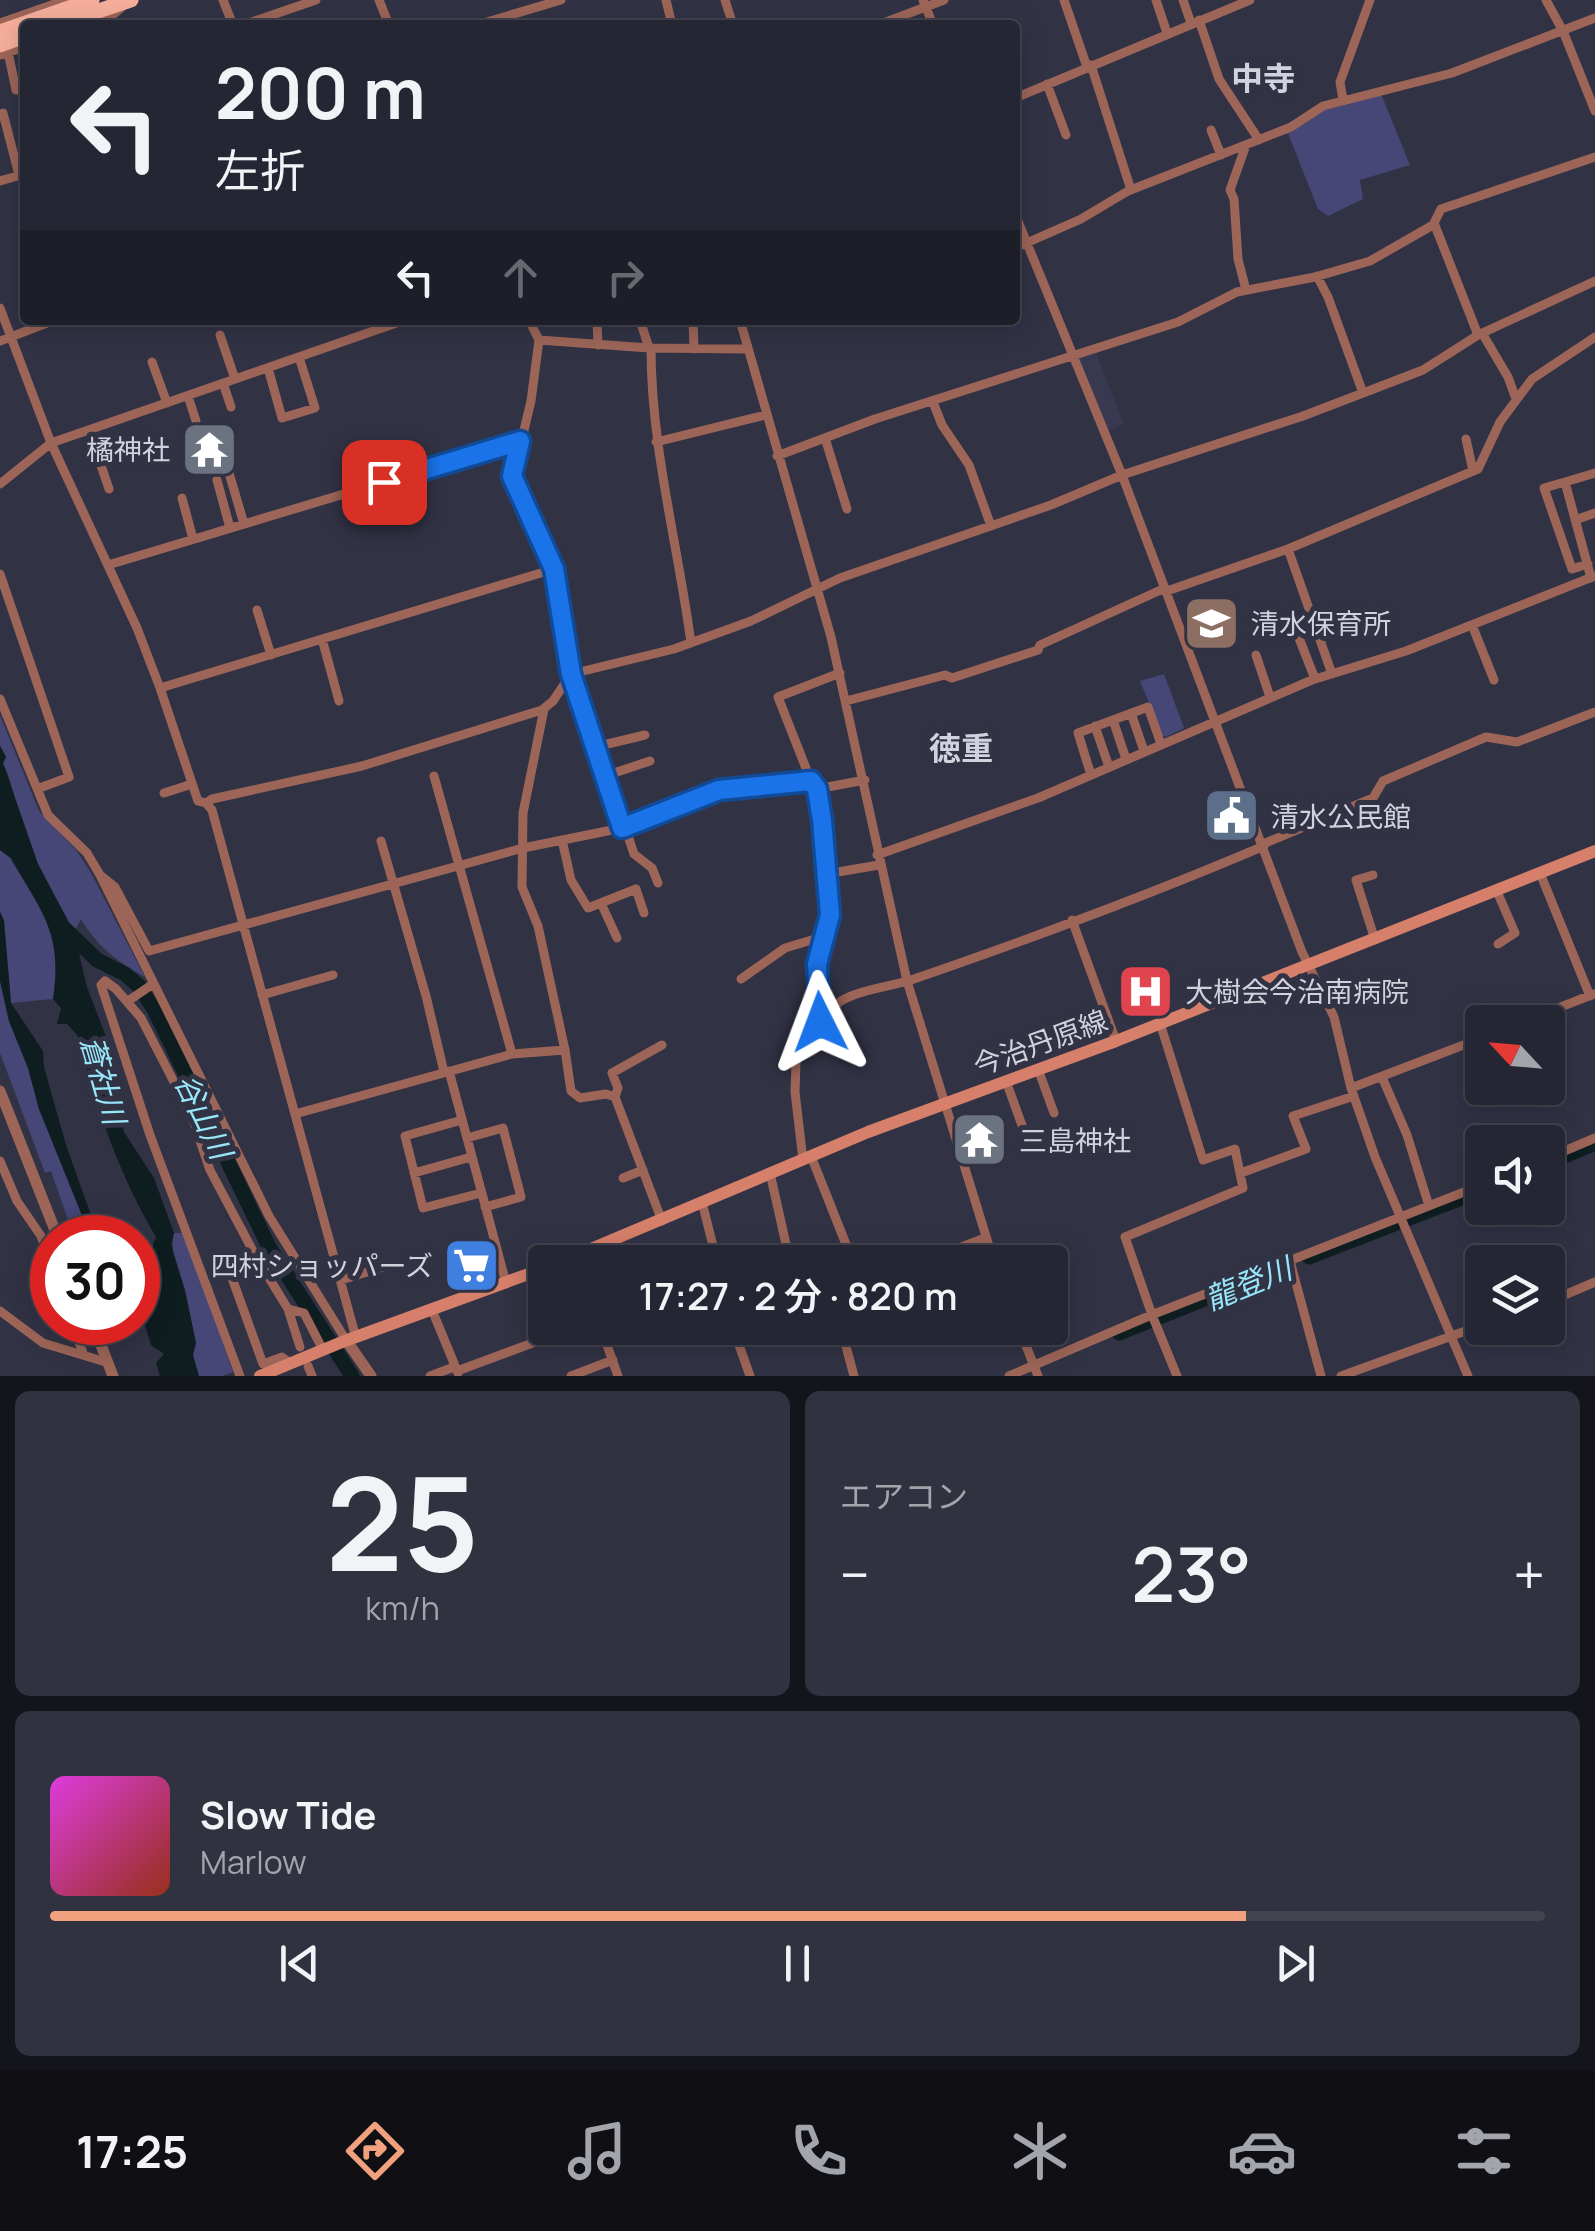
<!DOCTYPE html>
<html lang="ja">
<meta charset="utf-8">
<style>
body{margin:0;font-family:Manrope,"Noto Sans JP",sans-serif;background:#31323f;color:#f1f3f6;height:100vh;display:flex;flex-direction:column;font-size:38px;white-space:nowrap}
*{box-sizing:border-box;margin:0}
p{font-size:32px;color:#a3a5ac}
.icon{flex:none;width:55px;height:55px;fill:none;stroke:currentColor;stroke-width:2;stroke-linecap:round;stroke-linejoin:round}
.map{position:relative;height:1376px;overflow:hidden}
.drawer{display:flex;flex-direction:column;gap:15px;padding:15px;background:#14151c;flex:1}
.drawer>*{flex:none}
.hud{position:absolute;left:20px;top:20px;width:1000px;height:305px;border-radius:10px;box-shadow:0 5px 25px #0003,0 0 0 2px #42434e;background:#252633;color:#f1f3f6;overflow:hidden}
.needle{width:65px;rotate:296deg}
.controls{position:absolute;left:1465px;top:1005px;display:grid;gap:20px}
.controls a{display:grid;place-items:center;width:100px;height:100px;border-radius:10px;background:#252633;box-shadow:0 5px 25px #0003,0 0 0 2px #42434e;font-size:50px}
.speed{position:absolute;left:30px;top:1215px;display:flex;gap:20px;font-size:50px;font-weight:700;text-align:center}
.speed>*{display:grid;place-content:center;width:130px;height:130px;border-radius:50%;background:#252633;box-shadow:0 5px 25px #0003,0 0 0 2px #42434e;line-height:1}
.speed .limit{border:15px solid #d22;background:#fff;color:#111}
.pin{position:absolute;display:grid;place-items:center;width:85px;height:85px;color:#fff;margin:-42px;border-radius:20px;box-shadow:0 5px 15px #0006}
.me{position:absolute;width:110px;margin:-55px;rotate:357deg;stroke-linejoin:round;filter:drop-shadow(0 0 8px #0008)}
.turn{display:flex;align-items:center;gap:35px;height:210px;padding:0 30px;font-size:45px}
.turn .icon{width:130px;height:130px;stroke-width:2.5}
.turn b{display:block;font-size:70px;line-height:85px}
.lanes{display:flex;align-items:center;height:95px;padding:0 30px;background:#0003;justify-content:center;gap:50px;direction:ltr}
.lanes .off{opacity:.35}
.big{font-size:75px;font-weight:600;line-height:1.1}
.drawer .tile{flex:1;display:flex;flex-direction:column;justify-content:center;gap:15px;min-width:0;padding:0 35px;border-radius:15px;background:#31323f}
.drawer .dial{align-items:center;gap:0}
.dial b{font-size:130px;line-height:1}
.song{display:flex;align-items:center;gap:30px}
.cover{width:120px;height:120px;border-radius:15px;background:linear-gradient(135deg,hsl(300 70% 55%),hsl(10 70% 35%))}
.played{height:10px;border-radius:5px;background:linear-gradient(90deg,#f1a17d 80%,#42434e 80%)}
.keys{display:flex;justify-content:space-around;direction:ltr}
.heat{display:flex;justify-content:space-between;align-items:center;font-size:55px;direction:ltr}
.drawer .tiles{flex:1;display:grid;gap:15px;grid-template-columns:1fr 1fr}
.tile:last-child{grid-column:span 2}
.trip{position:absolute;left:528px;top:1245px;width:540px;height:100px;border-radius:10px;background:#252633;box-shadow:0 5px 25px #0003,0 0 0 2px #42434e;font-weight:600;line-height:100px;text-align:center}
.menu{display:flex;height:160px;justify-content:space-around;align-items:center;background:#0f0f14;color:#a3a5ac}
.menu .icon{width:70px;height:70px}
.menu .on{color:#f1a17d}
.menu b{font-size:45px;color:#f1f3f6}
.map>svg:first-child{display:block}
.built{fill:#383951}
.green{fill:#464677}
.water{fill:#0e1d20}
.lines{fill:none;stroke-linecap:round;stroke-linejoin:round}
.river{stroke:#0e1d20;stroke-width:15}
.minor{stroke:#9c6558;stroke-width:9}
.tertiary{stroke:#9c6558;stroke-width:11}
.secondary{stroke:#d67f6a;stroke-width:12}
.trunk{stroke:#f6ae9c;stroke-width:15}
.route-casing{stroke:#114b97;stroke-width:25}
.route{stroke:#1a73e8;stroke-width:18}
.labels{text-anchor:middle;dominant-baseline:central;stroke-width:10;stroke-linejoin:round;paint-order:stroke}
.poi-label{font-size:28px;fill:#d1d2dd;stroke:#313244;text-anchor:start}
.street-label{font-size:28px;fill:#d1d2dd;stroke:#313244}
.water-label{font-size:30px;font-style:italic;fill:#98e7f9;stroke:#313244}
.quarter-label{font-size:32px;font-weight:bold;fill:#d1d2dd;stroke:#313244}
</style>
<div class="map">
<svg width="1595" height="1376" viewBox="0 0 1595 1376">
<rect width="100%" height="100%" fill="#313244"/>
<path class="built" d="M1095,350L1124,424L1107,431L1077,356Z"/>
<path class="green" d="M1381,94L1410,165L1360,180L1363,199L1328,216L1318,209L1287,131L1323,107Z
M1164,674L1184,728L1166,737L1162,735L1140,681Z
M0,715L39,811L77,851L91,873L145,977C116,961 98,947 81,919L74,932C54,894 31,857 19,816C14,798 12,781 3,763L6,757L0,746Z
M0,850L10,858C42,913 63,932 53,999L11,1003L4,921L0,912Z
M0,981L9,1021L28,1068L39,1109L91,1237H74L51,1171L45,1173L0,1053Z
M174,1233H184L233,1372L222,1376H199L191,1360C203,1318 166,1267 174,1233Z"/>
<path class="water" d="M0,746L6,757L3,763L38,864L74,932L87,987L105,1034L124,1132L154,1178L174,1233L171,1245L185,1290L196,1343L193,1355L199,1376H160L156,1363L164,1354L151,1345L144,1322L150,1295L140,1278L156,1237C119,1175 95,1104 77,1035L67,1024H57L61,1008L53,999C63,932 42,913 11,858L0,850Z
M0,912L4,921L11,1003L43,1051L44,1067L66,1145L92,1218L103,1237H91L87,1228L39,1109L28,1068L9,1021L0,981Z"/>
<g class="lines">
<path class="river" d="M64,928L97,960L125,974L139,986L155,1011L269,1247L352,1376
M1548,1163L1595,1143
M1309,1257L1482,1190
M1119,1333L1232,1288"/>
<path class="minor" d="M223,0L233,25
M379,0L389,25
M666,0L672,25
M725,0L733,25
M923,0L933,25
M1064,0L1087,67
M1156,0L1167,33
M1183,0L1191,23
M1546,0L1563,31L1595,111
M1199,20L1219,79L1259,140
M0,23L66,0
M87,25L110,17L121,8
M243,25L316,0
M477,25L561,0
M878,25L944,0
M8,52L16,90L25,88
M0,55L25,47
M1091,65L1131,190
M1047,84L1066,135
M1015,98L1250,0
M1343,100L1340,82L1370,0
M3,113L19,175
M1211,130L1221,155
M0,181L21,175
M1015,214L1122,475L1302,952L1334,1017L1351,1088L1375,1157L1468,1376
M1434,223L1478,335
M1015,248L1081,219L1128,191L1291,127L1323,106L1452,73L1595,18
M1317,276L1328,297L1363,393
M1246,290L1238,259L1234,199L1230,190L1246,145
M0,308L51,443L137,628L160,688L198,801L206,803L212,810L356,1338
M529,320L539,340L531,401L513,476L554,569L571,674L622,828
M597,320L598,345
M640,320L649,348
M693,320L694,349
M740,320L831,637L907,981L994,1262
M1482,333L1508,377L1516,399
M220,335L235,379
M539,340L649,348L746,349
M0,341L55,320
M651,348C651,448 678,545 691,643
M152,362L167,403
M268,368L282,418L315,408L299,357
M223,383L231,407
M188,396L196,421
M933,402L942,425L969,465L991,526
M89,430L109,489
M825,438L847,509
M1466,439L1473,471
M656,442L765,415
M777,456L875,419L1178,322L1237,292L1315,277L1370,261L1433,225L1441,209L1595,157
M229,473L244,524
M217,480L230,528
M1565,482L1544,488L1572,569L1588,564
M0,484L51,443L405,320
M182,498L193,539
M1575,520L1595,513
M1288,549L1332,674
M108,565L520,441
M0,574L69,777L37,789
M1591,578L1565,482L1595,473
M1167,591L1288,549L1478,469L1500,422L1532,379L1595,337
M257,610L271,655
M1292,620L1315,679
M1472,625L1494,680
M322,639L339,701
M1256,655L1270,697
M160,688L554,569
M0,699L48,815L87,853L100,875L269,1216L346,1340
M846,701L945,675L952,678L1038,650L1040,645L1165,588
M544,709L523,813L522,887L538,926L565,1050
M1131,713L1144,751
M1113,720L1126,759
M1095,726L1109,767
M595,747L645,735
M1091,775L1078,733L1148,707L1161,744
M434,776L512,1054
M605,776L650,761
M811,781L778,697L840,673
M164,793L192,784
M206,803L212,799L362,766L542,710L553,701L571,674L674,649L751,621L840,578L1051,505L1122,475L1303,416L1423,370L1478,335L1595,281
M625,827L634,854L652,868L658,883
M562,840L571,880L588,908L636,889L644,913
M381,841L426,996L444,1072
M1263,844L1373,798L1383,781L1486,737L1517,742L1595,712
M877,855L1038,798L1312,680L1406,651L1595,576
M1540,873L1590,996
M826,874L879,865
M100,875L115,887L149,951L523,848L622,828L719,790L811,781L817,789L865,780
M1373,875L1356,880L1375,940
M1496,889L1515,933L1498,944
M601,903L617,938
M1072,920L1116,1041
M741,979L785,948L825,936L830,915L817,789
M262,995L333,975
M128,1001L153,984
M820,1020L817,964L825,936
M1522,1022L1594,994
M1160,1023L1203,1160L1235,1149L1243,1188L1125,1237L1152,1315L1177,1376
M1038,1069L1054,1113
M449,1071L506,1283
M1382,1077L1407,1135L1429,1206
M1006,1081L1023,1128
M1351,1088L1482,1038
M615,1097L618,1088L612,1073L662,1045
M295,1114L512,1054L565,1050L571,1091L580,1098L606,1094L615,1097L662,1221
M462,1120L405,1136L423,1208L481,1193
M467,1138L503,1128L521,1197L485,1207
M811,1156L853,1262
M1548,1158L1595,1138
M803,1160L795,1092L797,1034C826,1025 825,1006 851,996C871,988 892,986 911,980C1030,939 1149,895 1264,846
M0,1161L17,1201L41,1236L52,1268
M414,1173L471,1157
M770,1173L790,1262
M1241,1173L1306,1149L1293,1116L1354,1096
M623,1178L643,1170
M702,1202L717,1262
M1290,1261L1321,1376
M922,1262L985,1238
M341,1280L390,1265
M1548,1302L1595,1282
M288,1309L304,1313L323,1350
M432,1310L458,1373
M0,1311L43,1343L109,1363
M72,1322L83,1353
M601,1328L618,1376
M733,1328L750,1376
M841,1328L854,1376
M1019,1328L1038,1376
M290,1363L282,1357L263,1364L228,1267L255,1255L288,1309L300,1347
M308,1366L312,1376
M457,1371L573,1328
M240,1376L150,1135L101,985L105,981L116,989L141,1018L192,1117L210,1170L255,1255
M430,1376L454,1367
M571,1376L613,1360
M1009,1376L1149,1316L1482,1185
M1341,1376L1482,1325"/>
<path class="tertiary" d="M0,1091L58,1238
M92,1322L113,1376
M346,1340L371,1376"/>
<path class="secondary" d="M560,1262L868,1132L1116,1041L1595,851
M260,1376L342,1342L545,1268"/>
<path class="trunk" d="M57,25L131,0
M0,32L92,0
M0,45L25,36"/>
</g>
<g class="lines">
<defs>
<path id="route" d="M384,482L520,441L512,476L554,569L571,674L622,828L719,790L811,781L817,789L822,820L830,915L817,964L820,1022"/>
</defs>
<use href="#route" class="route-casing"/>
<use href="#route" class="route"/>
</g>
<defs>
<symbol id="temple-square" viewBox="-11 -11 22 22"><rect x="-9" y="-9" width="18" height="18" rx="4" fill="#6b7280" stroke="#313244"/><path d="M0-6L5-2H3V0L6.5 2.5H4V6H1.5V3h-3V6H-4V2.5H-6.5L-3 0V-2H-5Z" fill="#fff"/></symbol>
<symbol id="school-square" viewBox="-11 -11 22 22"><rect x="-9" y="-9" width="18" height="18" rx="4" fill="#8d6e63" stroke="#313244"/><path d="M0-5L7-2L0 1L-7-2ZM-4 1L0 2.5L4 1V4Q0 6-4 4Z" fill="#fff"/></symbol>
<symbol id="civic-square" viewBox="-11 -11 22 22"><rect x="-9" y="-9" width="18" height="18" rx="4" fill="#5c6f8a" stroke="#313244"/><path d="M-.6-6.5H3V-4.5H.6V-3L4-1V1h2V6H-6V1h2V-1L-.6-3ZM-1.2 2.5V6h2.4V2.5Z" fill="#fff"/></symbol>
<symbol id="hospital-square" viewBox="-11 -11 22 22"><rect x="-9" y="-9" width="18" height="18" rx="4" fill="#e0444e" stroke="#313244"/><path d="M-5-5h3v3.5h4V-5h3V5h-3V1.5h-4V5h-3Z" fill="#fff"/></symbol>
<symbol id="supermarket-square" viewBox="-11 -11 22 22"><rect x="-9" y="-9" width="18" height="18" rx="4" fill="#3f7fe0" stroke="#313244"/><path d="M-6-5.5h2.5l.6 2H6L4.5 2H-2.5L-4.4-4H-6ZM-1.5 3.2a1.3 1.3 0 1 0 .1 0ZM3 3.2a1.3 1.3 0 1 0 .1 0Z" fill="#fff"/></symbol>
</defs>
<g fill-rule="evenodd">
<use href="#temple-square" x="178" y="418" width="63" height="63"/>
<use href="#school-square" x="1180" y="592" width="63" height="63"/>
<use href="#civic-square" x="1200" y="784" width="63" height="63"/>
<use href="#hospital-square" x="1114" y="960" width="63" height="63"/>
<use href="#temple-square" x="948" y="1108" width="63" height="63"/>
<use href="#supermarket-square" x="440" y="1234" width="63" height="63"/>
</g>
<g class="labels">
<g class="poi-label">
<text x="170" y="449" text-anchor="end">橘神社</text>
<text x="1251" y="623">清水保育所</text>
<text x="1271" y="816">清水公民館</text>
<text x="1185" y="991">大樹会今治南病院</text>
<text x="1019" y="1140">三島神社</text>
<text x="433" y="1265" text-anchor="end">四村ショッパーズ</text>
</g>
<g class="street-label">
<text transform="translate(1040 1042) rotate(-20)">今治丹原線</text>
</g>
<g class="water-label">
<text transform="translate(104 1080) rotate(74)">蒼社川</text>
<text transform="translate(204 1116) rotate(64)">谷山川</text>
<text transform="translate(1248 1283) rotate(-22)">龍登川</text>
</g>
<g class="quarter-label">
<text x="1263" y="78">中寺</text>
<text x="961" y="748">徳重</text>
</g>
</g>
</svg>
<div class="controls">
<a><svg class="needle" viewBox="-14 -14 28 28"><path d="M0-13l5 13h-10z" fill="#e53935"/><path d="M0 13l5-13h-10z" fill="#a3a5ac"/></svg></a>
<a><svg class="icon" aria-label="sound" viewBox="0 0 24 24"><path d="M4 9h4l5-4v14l-5-4H4zM17 9q2 3 0 6"/></svg></a>
<a><svg class="icon" aria-label="layers" viewBox="0 0 24 24"><path d="M12 4l9 5-9 5-9-5zM3 14l9 5 9-5"/></svg></a>
</div>
<div class="speed"><div class="limit">30</div></div>
<div class="pin" style="left:384px;top:482px;background:#d93025"><svg class="icon" aria-label="arrive" viewBox="0 0 24 24"><path d="M6 21V4h12l-3 4 3 4H6"/></svg></div>
<svg class="me" style="left:820px;top:1022px" viewBox="-20 -20 40 40"><path d="M0-17L14 15 0 8-14 15z" fill="#1a73e8" stroke="#fff" stroke-width="4"/></svg>
<div class="trip">17:27 · 2 分 · 820 m</div>
<div class="hud">
<div class="turn"><svg class="icon" aria-label="left" viewBox="0 0 24 24"><path d="M17 20v-9H6M10 6l-5 5 5 5"/></svg><div><b>200 m</b>左折</div></div>
<div class="lanes"><svg class="icon" aria-label="left" viewBox="0 0 24 24"><path d="M17 20v-9H6M10 6l-5 5 5 5"/></svg><svg class="icon off" aria-label="ahead" viewBox="0 0 24 24"><path d="M12 20V5M6 11l6-6 6 6"/></svg><svg class="icon off" aria-label="right" viewBox="0 0 24 24"><path d="M7 20v-9h11M14 6l5 5-5 5"/></svg></div>
</div>
</div>
<section class="drawer">
<div class="tiles">
<div class="tile dial"><b>25</b><p>km/h</p></div>
<div class="tile"><p>エアコン</p>
<div class="heat"><a>−</a><b class="big">23°</b><a>+</a></div>
</div>
<div class="tile">
<div class="song"><i class="cover"></i><div><b>Slow Tide</b><p>Marlow</p></div></div>
<div class="played"></div>
<div class="keys"><svg class="icon" aria-label="previous" viewBox="0 0 24 24"><path d="M18 5L8 12l10 7zM5 5v14"/></svg><svg class="icon" aria-label="pause" viewBox="0 0 24 24"><path d="M8 5v14M16 5v14"/></svg><svg class="icon" aria-label="next" viewBox="0 0 24 24"><path d="M6 5l10 7-10 7zM19 5v14"/></svg></div>
</div>
</div>
</section>
<nav class="menu">
<b>17:25</b>
<svg class="icon on" aria-label="directions" viewBox="0 0 24 24"><path d="M12 3l9 9-9 9-9-9zM9 14v-3h6M13 9l2 2-2 2"/></svg>
<svg class="icon" aria-label="music" viewBox="0 0 24 24"><path d="M9 18V5l10-2v13"/><circle cx="6" cy="18" r="3"/><circle cx="16" cy="16" r="3"/></svg>
<svg class="icon" aria-label="phone" viewBox="0 0 24 24"><path d="M5 4h4l2 5-3 2q2 4 5 5l2-3 5 2v4C11 20 4 13 5 4z"/></svg>
<svg class="icon" aria-label="climate" viewBox="0 0 24 24"><path d="M12 3v18M4 7l16 10M4 17L20 7"/></svg>
<svg class="icon" aria-label="car" viewBox="0 0 24 24"><path d="M5 17H2v-5l4-1 3-4h7l3 4 3 1v5h-3M9 17h6M6 11h13"/><circle cx="7" cy="17" r="2"/><circle cx="17" cy="17" r="2"/></svg>
<svg class="icon" aria-label="filters" viewBox="0 0 24 24"><path d="M4 7h16M4 17h16"/><circle cx="9" cy="7" r="2"/><circle cx="15" cy="17" r="2"/></svg>
</nav>
